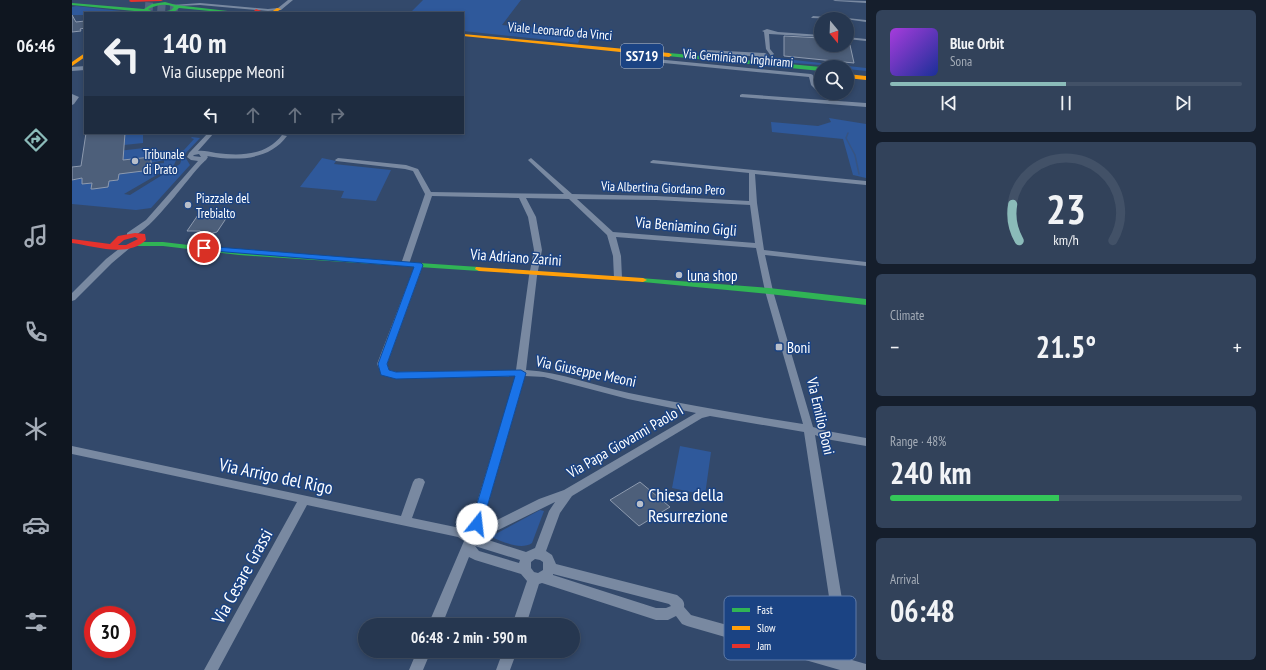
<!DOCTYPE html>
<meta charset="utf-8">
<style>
body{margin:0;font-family:"PT Sans Narrow",sans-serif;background:#32425a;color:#f1f3f6;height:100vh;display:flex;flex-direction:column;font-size:15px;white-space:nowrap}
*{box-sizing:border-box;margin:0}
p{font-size:13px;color:#a4acb7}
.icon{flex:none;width:22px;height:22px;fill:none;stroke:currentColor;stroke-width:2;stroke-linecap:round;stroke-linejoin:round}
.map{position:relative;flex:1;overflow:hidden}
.side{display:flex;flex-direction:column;gap:10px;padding:10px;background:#151e2c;width:400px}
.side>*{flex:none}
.hud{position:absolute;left:12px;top:12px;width:380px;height:122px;border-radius:0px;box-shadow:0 2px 6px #0003,0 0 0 1px #425167;background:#263750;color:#f1f3f6;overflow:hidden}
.needle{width:26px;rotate:161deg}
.controls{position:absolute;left:742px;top:12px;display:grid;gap:8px}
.controls a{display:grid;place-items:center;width:40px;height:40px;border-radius:50%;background:#263750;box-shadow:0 2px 6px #0003,0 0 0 1px #425167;font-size:20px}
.speed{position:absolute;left:12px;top:606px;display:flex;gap:8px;font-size:20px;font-weight:700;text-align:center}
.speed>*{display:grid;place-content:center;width:52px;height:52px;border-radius:50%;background:#263750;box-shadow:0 2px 6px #0003,0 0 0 1px #425167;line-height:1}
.speed .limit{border:6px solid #d22;background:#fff;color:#111}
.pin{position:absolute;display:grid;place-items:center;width:34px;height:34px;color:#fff;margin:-17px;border:2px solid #fff;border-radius:50%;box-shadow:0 1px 4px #0007}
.me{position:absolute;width:44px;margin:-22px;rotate:16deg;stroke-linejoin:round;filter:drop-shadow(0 0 3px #0008)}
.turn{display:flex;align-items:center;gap:14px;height:84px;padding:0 12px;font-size:18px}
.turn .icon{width:52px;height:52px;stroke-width:2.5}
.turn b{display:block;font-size:28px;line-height:34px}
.lanes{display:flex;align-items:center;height:38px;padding:0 12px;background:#0003;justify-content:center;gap:20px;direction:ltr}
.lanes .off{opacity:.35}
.big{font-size:30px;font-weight:700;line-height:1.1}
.side .tile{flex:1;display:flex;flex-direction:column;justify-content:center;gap:6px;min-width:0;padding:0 14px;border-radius:6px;background:#32425a}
.side .dial{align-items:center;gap:0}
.dial svg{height:104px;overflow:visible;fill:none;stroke:#425167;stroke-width:7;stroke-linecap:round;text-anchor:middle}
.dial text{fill:#f1f3f6;stroke:none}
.song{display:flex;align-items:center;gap:12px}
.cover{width:48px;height:48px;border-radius:6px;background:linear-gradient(135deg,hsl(280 70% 55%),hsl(230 70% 35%))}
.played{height:4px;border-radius:2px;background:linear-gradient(90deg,#8bbbb9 50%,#425167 50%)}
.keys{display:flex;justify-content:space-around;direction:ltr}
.heat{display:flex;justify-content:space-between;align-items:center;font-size:22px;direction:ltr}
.charge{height:6px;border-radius:3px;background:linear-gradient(90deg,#34c759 48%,#425167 0)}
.trip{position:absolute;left:286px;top:618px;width:222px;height:40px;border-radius:20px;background:#263750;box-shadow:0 2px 6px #0003,0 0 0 1px #425167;font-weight:700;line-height:40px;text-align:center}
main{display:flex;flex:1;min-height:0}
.tabs{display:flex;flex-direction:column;width:72px;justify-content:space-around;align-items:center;background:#0f1620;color:#a4acb7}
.tabs .icon{width:28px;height:28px}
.tabs .current{color:#8bbbb9}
.tabs b{font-size:18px;color:#f1f3f6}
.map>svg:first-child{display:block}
.green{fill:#2f599b}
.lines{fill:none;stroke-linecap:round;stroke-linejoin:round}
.stream{stroke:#375482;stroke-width:1.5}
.building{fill:#4d5f7a;stroke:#8d9aaf}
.highway-tunnel{stroke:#526481;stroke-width:8;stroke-dasharray:8 4.5;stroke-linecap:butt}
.street{fill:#7989a1;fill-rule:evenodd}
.fast{fill:#30b455;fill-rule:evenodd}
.slow{fill:#ff9f0a;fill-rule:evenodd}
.jam{fill:#e5322d;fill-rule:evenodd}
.route{fill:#1a73e8;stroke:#114b97}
.poi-dot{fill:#b8bfcb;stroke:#1b4383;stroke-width:1.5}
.labels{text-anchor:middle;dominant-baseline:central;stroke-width:3;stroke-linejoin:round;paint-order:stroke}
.far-street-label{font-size:13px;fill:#fff;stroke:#1b4383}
.far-poi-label{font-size:13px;fill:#fff;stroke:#1b4383;text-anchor:start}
.shield{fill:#1b4383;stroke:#bbc7da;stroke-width:1}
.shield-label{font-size:14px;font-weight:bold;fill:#fff}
.street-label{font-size:15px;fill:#fff;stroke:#1b4383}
.poi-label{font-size:15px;fill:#fff;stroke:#1b4383;text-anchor:start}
.near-street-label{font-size:18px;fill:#fff;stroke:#1b4383}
.near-poi-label{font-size:18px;fill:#fff;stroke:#1b4383;text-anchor:start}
.key{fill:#1b4383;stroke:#5f7ba8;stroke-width:1}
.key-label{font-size:11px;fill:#fff}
</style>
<main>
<nav class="tabs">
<b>06:46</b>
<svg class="icon current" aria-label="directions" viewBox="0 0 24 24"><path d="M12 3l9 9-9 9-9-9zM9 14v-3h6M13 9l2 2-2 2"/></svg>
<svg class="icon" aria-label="music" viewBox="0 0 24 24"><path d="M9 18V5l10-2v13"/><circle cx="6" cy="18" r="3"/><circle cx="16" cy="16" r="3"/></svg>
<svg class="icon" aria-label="phone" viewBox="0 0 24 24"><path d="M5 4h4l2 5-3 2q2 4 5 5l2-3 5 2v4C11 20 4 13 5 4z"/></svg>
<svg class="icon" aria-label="climate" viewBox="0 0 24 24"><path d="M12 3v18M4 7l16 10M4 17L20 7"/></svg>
<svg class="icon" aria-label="car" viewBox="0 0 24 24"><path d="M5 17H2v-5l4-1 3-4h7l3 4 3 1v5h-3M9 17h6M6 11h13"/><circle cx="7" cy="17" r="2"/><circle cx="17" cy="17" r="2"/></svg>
<svg class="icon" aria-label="filters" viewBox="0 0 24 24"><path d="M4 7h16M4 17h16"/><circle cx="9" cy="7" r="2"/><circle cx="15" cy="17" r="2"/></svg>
</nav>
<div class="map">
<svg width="794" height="670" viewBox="0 0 794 670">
<rect width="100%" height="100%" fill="#33496b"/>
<path class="green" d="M351,0H449L430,25L511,32L506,43L391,31V13H338Z
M4,6L58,12L62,13H13V15H0V7Z
M704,58L794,68V71L775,69V67L708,62L702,60Z
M757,118L794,124V178L781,175L771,139L700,132L699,122L746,126L759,122Z
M53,133H71V143L52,145Z
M120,137L128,138L112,155L118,165L79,208L64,210L0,204V180L12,178L17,182L10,184L20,183L19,189L36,187L35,181L46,180L41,165L79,170V164L92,163V160L79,163L78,157L47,161L46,151L72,148L75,152L99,155L105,158L102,165L52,194L58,195L108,164L110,158L108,155L100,153L112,150L122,139L119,138Z
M250,158L264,161L262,164L319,170L304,201L269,198L272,191L228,187Z
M608,446L639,452L633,495L600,488Z
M468,510L472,511L460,543C448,551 431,541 418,537Z"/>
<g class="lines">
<path class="stream" d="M776,133L774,138L783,155L787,174"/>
</g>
<path class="building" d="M0,15L4,22L13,21V28L8,29L9,31L0,32Z
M712,36L749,38V45H778L782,63L712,56Z
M14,133H53L51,160L79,157V170L47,174L46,180L37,181L36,187L21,189H19L20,183L10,184V178L0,180V167L9,166Z
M126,215L155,217L145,232L133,235L128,231H115Z
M568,482L598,507L567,526L538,500Z"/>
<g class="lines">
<path class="highway-tunnel" d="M73,6L110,9"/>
<path class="street" d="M216,0H221L209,10L196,11L128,5L103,6L101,5L128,3L196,9L206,8Z
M761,0L794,1V3L763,1Z
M741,16L769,18L771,19L739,18Z
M775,18L794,20V22L773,19Z
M695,29L706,32L749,35V37L697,34L698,49L702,54L699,56L694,49L692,32L690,31Z
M775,37L794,39V41L775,39Z
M635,50L693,53L696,55L693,57L633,53L632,52Z
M573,58L739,74L741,75L745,84L749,89V93H751H747L739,85L737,77L571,61L570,60Z
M13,66V70L0,71V67Z
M0,94L7,97L2,104L0,105Z
M670,94L794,103V107L668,97V95Z
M136,133H142L126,151C131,150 138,152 144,153C168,156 194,156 210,135L215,136C197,161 163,161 135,156L136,157L134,160C118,173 75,240 55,237V233L74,220L126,161L119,160L115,157L117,153ZM127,154L129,157L121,156L122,155Z
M266,158L334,165L346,169L359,192L492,194L457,161L456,160L459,158L500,194L584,196L677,201V173L579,163L578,162L581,160L794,181V185L683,174L685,203L692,250L794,262V266L693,255L701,291L741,427L755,431L794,438V446L754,439L743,435L780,660L794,664V670H768L615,626L610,624L604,616L596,620H584L470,583L467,584L454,625H440L455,581L449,574L403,560L397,557L370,625H356L392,541L386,537L235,505L146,670H132L225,502L0,454V446L329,516L341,482L343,479L347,478L351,479L353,482L340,518L388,528L396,532L443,378V376L324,378L310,374L305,364L343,265L347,263L351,265L315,364L317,370L324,372L444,370L457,276L462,250L456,217L447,198L360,196L337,264L333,266L329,264L353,194L341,171L333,169L264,161L263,160ZM454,198L497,199L535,235L541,256L542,278L546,280L550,278L549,256L544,237L684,248L693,291L731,424C673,415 615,405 557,393C523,386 489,372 454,370L465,276L470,250L464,217ZM505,199L584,200L678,205L683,243L541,232ZM453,376L472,377L556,399L624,413L492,490L467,499L409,528ZM638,416L732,432L766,656L619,615L612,607C613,601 610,599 605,595L484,564L480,555L474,551L488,513L500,496L630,418ZM483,502L477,511L463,548L454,552L410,538ZM403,546L406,547L448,560L447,563L407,551ZM463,559L468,560L471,562V570L466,573L462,572L459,568V562ZM481,574L597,604L599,606L594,608H584L481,575Z
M52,245H55L59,247L40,263L3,300L0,301V293L34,259Z
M345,651H359L351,670H337Z
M431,651H445L438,670H424Z"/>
<path class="fast" d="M93,2L104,5L173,13H158L107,8L102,12L86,13L99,10L102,7C93,3 85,5 76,9L83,13L0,5V3L72,9L80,4Z
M597,53L749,67V71L595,56L594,55Z
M61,242H91L167,251L407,267L411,269L407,271L167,255L91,246H61L60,244Z
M568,278L697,288L794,299V305L697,294L571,282L567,280Z"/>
<path class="slow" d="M205,8L209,9L203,13H198Z
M391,34L597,53L600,55L597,57L391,36Z
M13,53V57L0,66V62Z
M775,74L794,76V80L775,78Z
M404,267L571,278L575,280L571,282L407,271L403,269Z"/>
<path class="jam" d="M58,0H91L89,1L59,2L57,1Z
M184,9L192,12V13H187L182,11Z
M63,233L73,234L74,240C56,258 22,246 0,243V239L38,244L46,236ZM63,237L66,239L54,245H46L52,240Z"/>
</g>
<path class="route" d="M132,246L349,263L351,265L315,364L317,370L324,372L449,370L454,373L409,528H401L399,524L443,376L324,379L309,375L306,364L342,267L129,250L128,248Z"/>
<g class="poi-dot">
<circle cx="63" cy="161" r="4"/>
<circle cx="116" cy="205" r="4"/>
<circle cx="607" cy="275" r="4"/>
<rect x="703" y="343" width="8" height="8" rx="2"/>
<circle cx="568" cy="504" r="4"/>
</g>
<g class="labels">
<g class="far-street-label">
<text transform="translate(488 31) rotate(5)">Viale Leonardo da Vinci</text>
<text transform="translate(666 58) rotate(5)">Via Geminiano Inghirami</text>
<text transform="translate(591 188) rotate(2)">Via Albertina Giordano Pero</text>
</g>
<g class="far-poi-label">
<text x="71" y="154">Tribunale<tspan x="71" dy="15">di Prato</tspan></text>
<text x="124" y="198">Piazzale del<tspan x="124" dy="15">Trebialto</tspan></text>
</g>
<rect class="shield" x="549" y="44" width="42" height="24" rx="3"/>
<g class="shield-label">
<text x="570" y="56">SS719</text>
</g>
<g class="street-label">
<text transform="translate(614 226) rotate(5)">Via Beniamino Gigli</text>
<text transform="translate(444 257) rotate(4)">Via Adriano Zarini</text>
<text transform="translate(514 371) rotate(12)">Via Giuseppe Meoni</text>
<text transform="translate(749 416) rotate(77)">Via Emilio Boni</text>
<text transform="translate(553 441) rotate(-30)">Via Papa Giovanni Paolo I</text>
</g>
<g class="poi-label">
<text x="615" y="275">luna shop</text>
<text x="715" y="347">Boni</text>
</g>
<g class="near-street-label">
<text transform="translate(204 476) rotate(12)">Via Arrigo del Rigo</text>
<text transform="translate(170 576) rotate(-61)">Via Cesare Grassi</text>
</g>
<g class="near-poi-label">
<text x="576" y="494">Chiesa della<tspan x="576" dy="21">Resurrezione</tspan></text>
</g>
</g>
<rect x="652" y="596" width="132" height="64" rx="6" class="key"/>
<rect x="660" y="608" width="18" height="4" fill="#30b455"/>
<rect x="660" y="626" width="18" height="4" fill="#ff9f0a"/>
<rect x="660" y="644" width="18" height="4" fill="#e5322d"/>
<g class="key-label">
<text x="685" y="614">Fast</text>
<text x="685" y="632">Slow</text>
<text x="685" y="650">Jam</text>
</g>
</svg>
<div class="controls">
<a><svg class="needle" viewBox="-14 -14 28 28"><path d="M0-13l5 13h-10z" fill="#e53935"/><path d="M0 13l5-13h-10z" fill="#a4acb7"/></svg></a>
<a><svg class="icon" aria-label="search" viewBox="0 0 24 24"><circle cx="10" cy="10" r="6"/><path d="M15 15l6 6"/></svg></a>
</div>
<div class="speed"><div class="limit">30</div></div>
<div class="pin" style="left:132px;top:248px;background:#d93025"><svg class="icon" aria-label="arrive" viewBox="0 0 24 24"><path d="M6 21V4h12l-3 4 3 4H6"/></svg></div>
<svg class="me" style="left:405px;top:524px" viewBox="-20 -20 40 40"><circle r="19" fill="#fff"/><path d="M0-13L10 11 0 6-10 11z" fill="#1a73e8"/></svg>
<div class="trip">06:48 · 2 min · 590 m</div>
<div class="hud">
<div class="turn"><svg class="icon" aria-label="left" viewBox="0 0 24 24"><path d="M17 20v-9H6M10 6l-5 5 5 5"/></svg><div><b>140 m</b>Via Giuseppe Meoni</div></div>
<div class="lanes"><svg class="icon" aria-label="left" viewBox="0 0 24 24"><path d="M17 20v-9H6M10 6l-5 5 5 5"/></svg><svg class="icon off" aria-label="ahead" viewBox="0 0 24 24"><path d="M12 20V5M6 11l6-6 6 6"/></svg><svg class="icon off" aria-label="ahead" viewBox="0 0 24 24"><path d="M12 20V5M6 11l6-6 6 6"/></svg><svg class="icon off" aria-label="right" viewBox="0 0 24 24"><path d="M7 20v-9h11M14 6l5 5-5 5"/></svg></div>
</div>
</div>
<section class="side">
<div class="tile">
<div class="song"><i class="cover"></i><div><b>Blue Orbit</b><p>Sona</p></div></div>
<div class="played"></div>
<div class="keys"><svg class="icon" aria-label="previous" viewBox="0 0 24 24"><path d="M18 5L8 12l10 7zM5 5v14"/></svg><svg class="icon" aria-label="pause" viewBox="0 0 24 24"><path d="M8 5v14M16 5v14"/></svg><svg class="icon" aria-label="next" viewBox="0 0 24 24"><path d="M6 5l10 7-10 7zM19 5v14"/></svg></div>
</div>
<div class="tile dial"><svg viewBox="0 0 100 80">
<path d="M14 69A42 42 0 1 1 86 69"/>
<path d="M14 69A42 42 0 0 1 9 41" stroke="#8bbbb9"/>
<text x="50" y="56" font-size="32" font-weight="700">23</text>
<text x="50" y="72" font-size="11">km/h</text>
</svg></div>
<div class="tile"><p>Climate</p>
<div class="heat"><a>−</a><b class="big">21.5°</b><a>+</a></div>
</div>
<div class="tile"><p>Range · 48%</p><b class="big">240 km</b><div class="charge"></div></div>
<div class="tile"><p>Arrival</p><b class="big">06:48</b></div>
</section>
</main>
